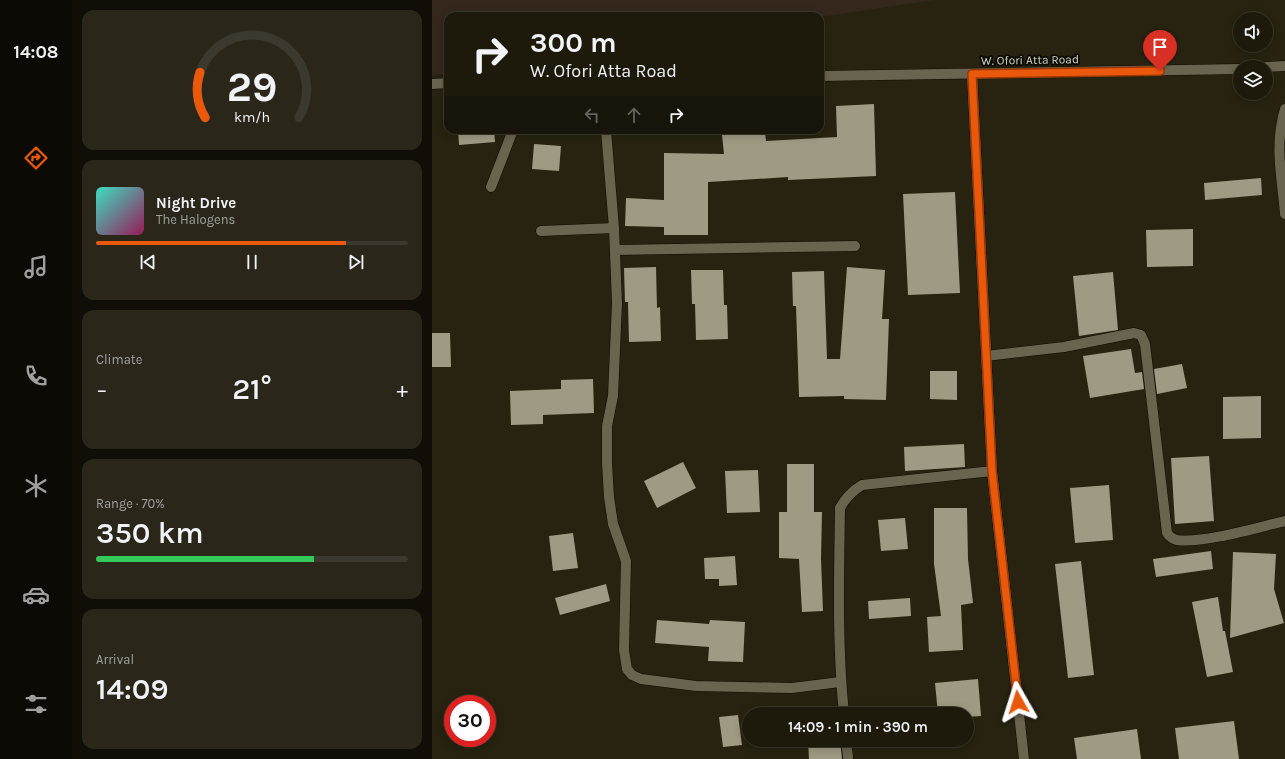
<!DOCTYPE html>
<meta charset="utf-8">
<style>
body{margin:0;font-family:Karla,sans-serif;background:#2a271a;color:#f1f3f6;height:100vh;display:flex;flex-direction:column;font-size:15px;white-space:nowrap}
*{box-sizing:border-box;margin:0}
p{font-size:13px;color:#a0a19d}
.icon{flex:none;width:22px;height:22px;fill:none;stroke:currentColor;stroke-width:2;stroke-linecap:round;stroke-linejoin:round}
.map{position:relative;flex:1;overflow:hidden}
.drawer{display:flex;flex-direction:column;gap:10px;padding:10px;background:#100e07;width:360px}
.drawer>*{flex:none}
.hud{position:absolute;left:12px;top:12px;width:380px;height:122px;border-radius:12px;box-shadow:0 2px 10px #0003,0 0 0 1px #3b382d;background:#1d1a0c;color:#f1f3f6;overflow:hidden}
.fabs{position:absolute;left:801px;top:12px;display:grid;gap:8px}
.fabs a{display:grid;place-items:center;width:40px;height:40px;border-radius:50%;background:#1d1a0c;box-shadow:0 2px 10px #0003,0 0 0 1px #3b382d;font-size:20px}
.speed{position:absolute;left:12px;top:695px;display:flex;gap:8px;font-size:20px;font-weight:700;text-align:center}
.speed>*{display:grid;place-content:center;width:52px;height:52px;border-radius:50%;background:#1d1a0c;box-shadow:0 2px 10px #0003,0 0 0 1px #3b382d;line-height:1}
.speed .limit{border:6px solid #d22;background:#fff;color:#111}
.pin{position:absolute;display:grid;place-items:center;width:34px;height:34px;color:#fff;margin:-41px -17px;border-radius:50% 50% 50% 0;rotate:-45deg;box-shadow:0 0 4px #0007}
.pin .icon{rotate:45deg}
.me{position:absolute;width:44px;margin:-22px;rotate:354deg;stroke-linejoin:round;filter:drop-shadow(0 0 3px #0008)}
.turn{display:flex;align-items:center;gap:14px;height:84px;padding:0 20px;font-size:18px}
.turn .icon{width:52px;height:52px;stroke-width:2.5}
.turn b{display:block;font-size:28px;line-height:34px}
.lanes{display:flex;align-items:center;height:38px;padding:0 20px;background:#0003;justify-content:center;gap:20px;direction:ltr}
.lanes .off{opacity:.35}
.big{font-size:30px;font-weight:600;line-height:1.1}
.drawer .widget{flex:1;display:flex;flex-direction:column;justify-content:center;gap:6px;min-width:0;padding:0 14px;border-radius:12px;background:#2a271a}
.drawer .dial{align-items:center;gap:0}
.dial svg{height:104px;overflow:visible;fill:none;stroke:#3b382d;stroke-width:7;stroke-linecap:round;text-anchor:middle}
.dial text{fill:#f1f3f6;stroke:none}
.song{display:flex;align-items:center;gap:12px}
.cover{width:48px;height:48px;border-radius:6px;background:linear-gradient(135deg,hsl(170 70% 55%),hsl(330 70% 35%))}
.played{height:4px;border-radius:2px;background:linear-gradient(90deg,#ea580c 80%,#3b382d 80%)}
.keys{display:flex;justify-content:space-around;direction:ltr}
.heat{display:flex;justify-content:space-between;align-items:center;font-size:22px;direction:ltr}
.charge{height:6px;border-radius:3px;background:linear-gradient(90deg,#34c759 70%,#3b382d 0)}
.trip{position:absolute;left:310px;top:707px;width:232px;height:40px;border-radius:20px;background:#1d1a0c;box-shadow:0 2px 10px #0003,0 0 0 1px #3b382d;font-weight:600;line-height:40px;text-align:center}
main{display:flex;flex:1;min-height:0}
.tabs{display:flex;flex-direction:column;width:72px;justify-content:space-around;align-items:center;background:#0c0a05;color:#a0a19d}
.tabs .icon{width:28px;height:28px}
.tabs .active{color:#ea580c}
.tabs b{font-size:18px;color:#f1f3f6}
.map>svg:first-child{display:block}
.education{fill:#35271b}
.building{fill:#9f9a83}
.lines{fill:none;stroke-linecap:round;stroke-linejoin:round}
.minor-casing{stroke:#100c00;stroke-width:11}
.secondary-casing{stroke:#100c00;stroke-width:11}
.minor{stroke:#69644f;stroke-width:10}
.secondary{stroke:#69644f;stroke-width:10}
.route-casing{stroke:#983908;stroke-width:10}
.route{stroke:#ea580c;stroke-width:7}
.labels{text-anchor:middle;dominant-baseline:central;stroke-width:4;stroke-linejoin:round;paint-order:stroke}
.street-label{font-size:12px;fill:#d9d7cb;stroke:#0e0d05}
</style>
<main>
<nav class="tabs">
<b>14:08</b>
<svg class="icon active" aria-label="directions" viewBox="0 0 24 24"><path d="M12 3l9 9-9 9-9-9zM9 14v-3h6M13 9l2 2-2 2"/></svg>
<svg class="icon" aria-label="music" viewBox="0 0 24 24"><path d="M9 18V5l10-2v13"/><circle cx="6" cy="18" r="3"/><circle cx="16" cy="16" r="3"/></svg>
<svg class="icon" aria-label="phone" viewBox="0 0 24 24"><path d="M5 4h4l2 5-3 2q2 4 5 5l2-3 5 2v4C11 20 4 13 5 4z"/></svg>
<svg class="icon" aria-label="climate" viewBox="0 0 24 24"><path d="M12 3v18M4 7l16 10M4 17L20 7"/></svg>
<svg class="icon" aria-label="car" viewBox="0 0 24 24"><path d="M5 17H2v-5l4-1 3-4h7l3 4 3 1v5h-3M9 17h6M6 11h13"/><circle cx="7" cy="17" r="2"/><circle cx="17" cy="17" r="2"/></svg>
<svg class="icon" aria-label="filters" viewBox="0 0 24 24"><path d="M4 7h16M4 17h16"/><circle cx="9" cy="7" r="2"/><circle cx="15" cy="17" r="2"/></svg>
</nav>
<section class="drawer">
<div class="widget dial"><svg viewBox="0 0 100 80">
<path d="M14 69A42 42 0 1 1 86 69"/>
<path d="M14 69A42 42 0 0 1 10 34" stroke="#ea580c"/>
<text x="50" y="56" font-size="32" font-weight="700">29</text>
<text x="50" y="72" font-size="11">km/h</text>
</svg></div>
<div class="widget">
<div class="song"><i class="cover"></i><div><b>Night Drive</b><p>The Halogens</p></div></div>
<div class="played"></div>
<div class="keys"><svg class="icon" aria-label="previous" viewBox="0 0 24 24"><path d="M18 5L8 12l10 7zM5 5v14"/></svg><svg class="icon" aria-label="pause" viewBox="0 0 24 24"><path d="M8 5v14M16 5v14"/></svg><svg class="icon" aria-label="next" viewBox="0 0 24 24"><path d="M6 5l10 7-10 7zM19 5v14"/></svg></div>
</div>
<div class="widget"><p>Climate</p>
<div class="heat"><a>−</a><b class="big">21°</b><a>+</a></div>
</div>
<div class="widget"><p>Range · 70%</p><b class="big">350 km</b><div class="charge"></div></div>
<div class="widget"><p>Arrival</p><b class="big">14:09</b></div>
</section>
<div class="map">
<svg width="853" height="759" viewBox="0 0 853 759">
<rect width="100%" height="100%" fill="#272310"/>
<path class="education" d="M0,0H502L388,17L16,16V73L0,76Z"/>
<path class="building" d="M442,104L444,176L356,180V177L276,182V235H232V227L193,226L194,198L232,200V153L292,154L290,135L333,132L334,141L405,137L404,106Z
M26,130H62L63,142L27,145Z
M102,144L129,146L127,171L100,169Z
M829,178L830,195L773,200L772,183Z
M523,192L528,293L476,295L471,194Z
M761,229V266L715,267L714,230Z
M224,267L225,308L228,307L229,341L197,342L196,302H193L192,268Z
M415,267L453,270L450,319H457L454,400L412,399V396L367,397L364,306H361L360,272L392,271L395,359H408Z
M259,270H291L292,305H295L296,339L264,340L263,304H260Z
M681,272L686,330L647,336L641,276Z
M0,333H18L19,367H0Z
M699,349L703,373L710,372L712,389L658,398L651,356Z
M750,364L755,388L725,394L722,369Z
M498,371H525V400L498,399Z
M161,379L162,413L111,415V424L79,425L78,391L129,389V380Z
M829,396V438L791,439V397Z
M532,444L533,467L473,471L472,447Z
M777,456L782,521L743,524L739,458Z
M251,462L264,488L225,508L212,481Z
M355,464H382V512H390L389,559L391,611L370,612L367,559L347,558V512H355Z
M326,470L328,512L295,513L293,471Z
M677,485L681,540L643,543L638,488Z
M502,508H535L536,559L541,603L529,605L531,650L497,652L495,617L509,616L502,564Z
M473,518L476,549L449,551L446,520Z
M141,533L146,568L121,571L117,536Z
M779,551L781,569L724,577L721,559Z
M801,552L844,554L842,589L852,623L798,638Z
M303,556L305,585L287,586V579H273L272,558Z
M649,561L662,675L636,678L623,564Z
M174,584L178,601L128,615L123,598Z
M786,597L791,631H793L801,672L775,677L760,602Z
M478,598L479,616L437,619L436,601Z
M225,620L277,624L278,620L313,622L311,662L276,661L277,647L223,643Z
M546,679L549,716L535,717V714H506L503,683Z
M306,715L310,745L291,747L287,717Z
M802,721L807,759H747L743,728Z
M705,729L709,759H645L642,738Z
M376,740H408L410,759H377Z"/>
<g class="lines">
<defs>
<path id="minor" d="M540,74L560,471L592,759
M853,109C842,146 850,177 853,214
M174,130L182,228L185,303L181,396L175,426V463L177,497L181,524L194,561L192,650L195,669L200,675L209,679L264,686L360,688L408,682
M59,187L81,130
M109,231L182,228
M183,250L423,246
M554,356L632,347L702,333L709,335L713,344L735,533C738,537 740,539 745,540C770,544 827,527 853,521
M412,714C405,645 407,577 408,508C414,497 420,491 430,485L560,471
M414,740L416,757"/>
<path id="secondary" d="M834,67L853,66
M388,76L808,69
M0,84L16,83"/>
</defs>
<use href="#minor" class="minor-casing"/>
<use href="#secondary" class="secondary-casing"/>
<use href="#minor" class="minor"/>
<use href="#secondary" class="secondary"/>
</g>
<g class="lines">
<defs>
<path id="route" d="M586,702L560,471L540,74L728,71"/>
</defs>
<use href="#route" class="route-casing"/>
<use href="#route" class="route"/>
</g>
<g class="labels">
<g class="street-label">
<text transform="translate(598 60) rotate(-1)">W. Ofori Atta Road</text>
</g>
</g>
</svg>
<div class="fabs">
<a><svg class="icon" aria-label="sound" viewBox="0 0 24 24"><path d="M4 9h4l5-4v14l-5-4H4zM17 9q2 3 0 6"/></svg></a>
<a><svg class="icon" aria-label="layers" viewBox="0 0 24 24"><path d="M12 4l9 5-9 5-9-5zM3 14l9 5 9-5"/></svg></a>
</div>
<div class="speed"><div class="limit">30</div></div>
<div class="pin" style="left:728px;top:71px;background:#d93025"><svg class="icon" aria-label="arrive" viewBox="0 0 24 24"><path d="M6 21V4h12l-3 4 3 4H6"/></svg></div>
<svg class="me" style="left:586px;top:702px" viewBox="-20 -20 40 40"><path d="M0-17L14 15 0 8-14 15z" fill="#ea580c" stroke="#fff" stroke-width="4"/></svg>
<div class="trip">14:09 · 1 min · 390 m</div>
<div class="hud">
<div class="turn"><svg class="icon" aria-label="right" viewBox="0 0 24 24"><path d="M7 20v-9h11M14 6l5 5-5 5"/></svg><div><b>300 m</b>W. Ofori Atta Road</div></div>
<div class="lanes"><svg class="icon off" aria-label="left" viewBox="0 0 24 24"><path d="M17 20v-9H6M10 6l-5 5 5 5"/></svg><svg class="icon off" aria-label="ahead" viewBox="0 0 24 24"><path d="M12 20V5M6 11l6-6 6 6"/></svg><svg class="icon" aria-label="right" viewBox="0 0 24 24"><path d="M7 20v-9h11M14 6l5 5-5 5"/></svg></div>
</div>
</div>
</main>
